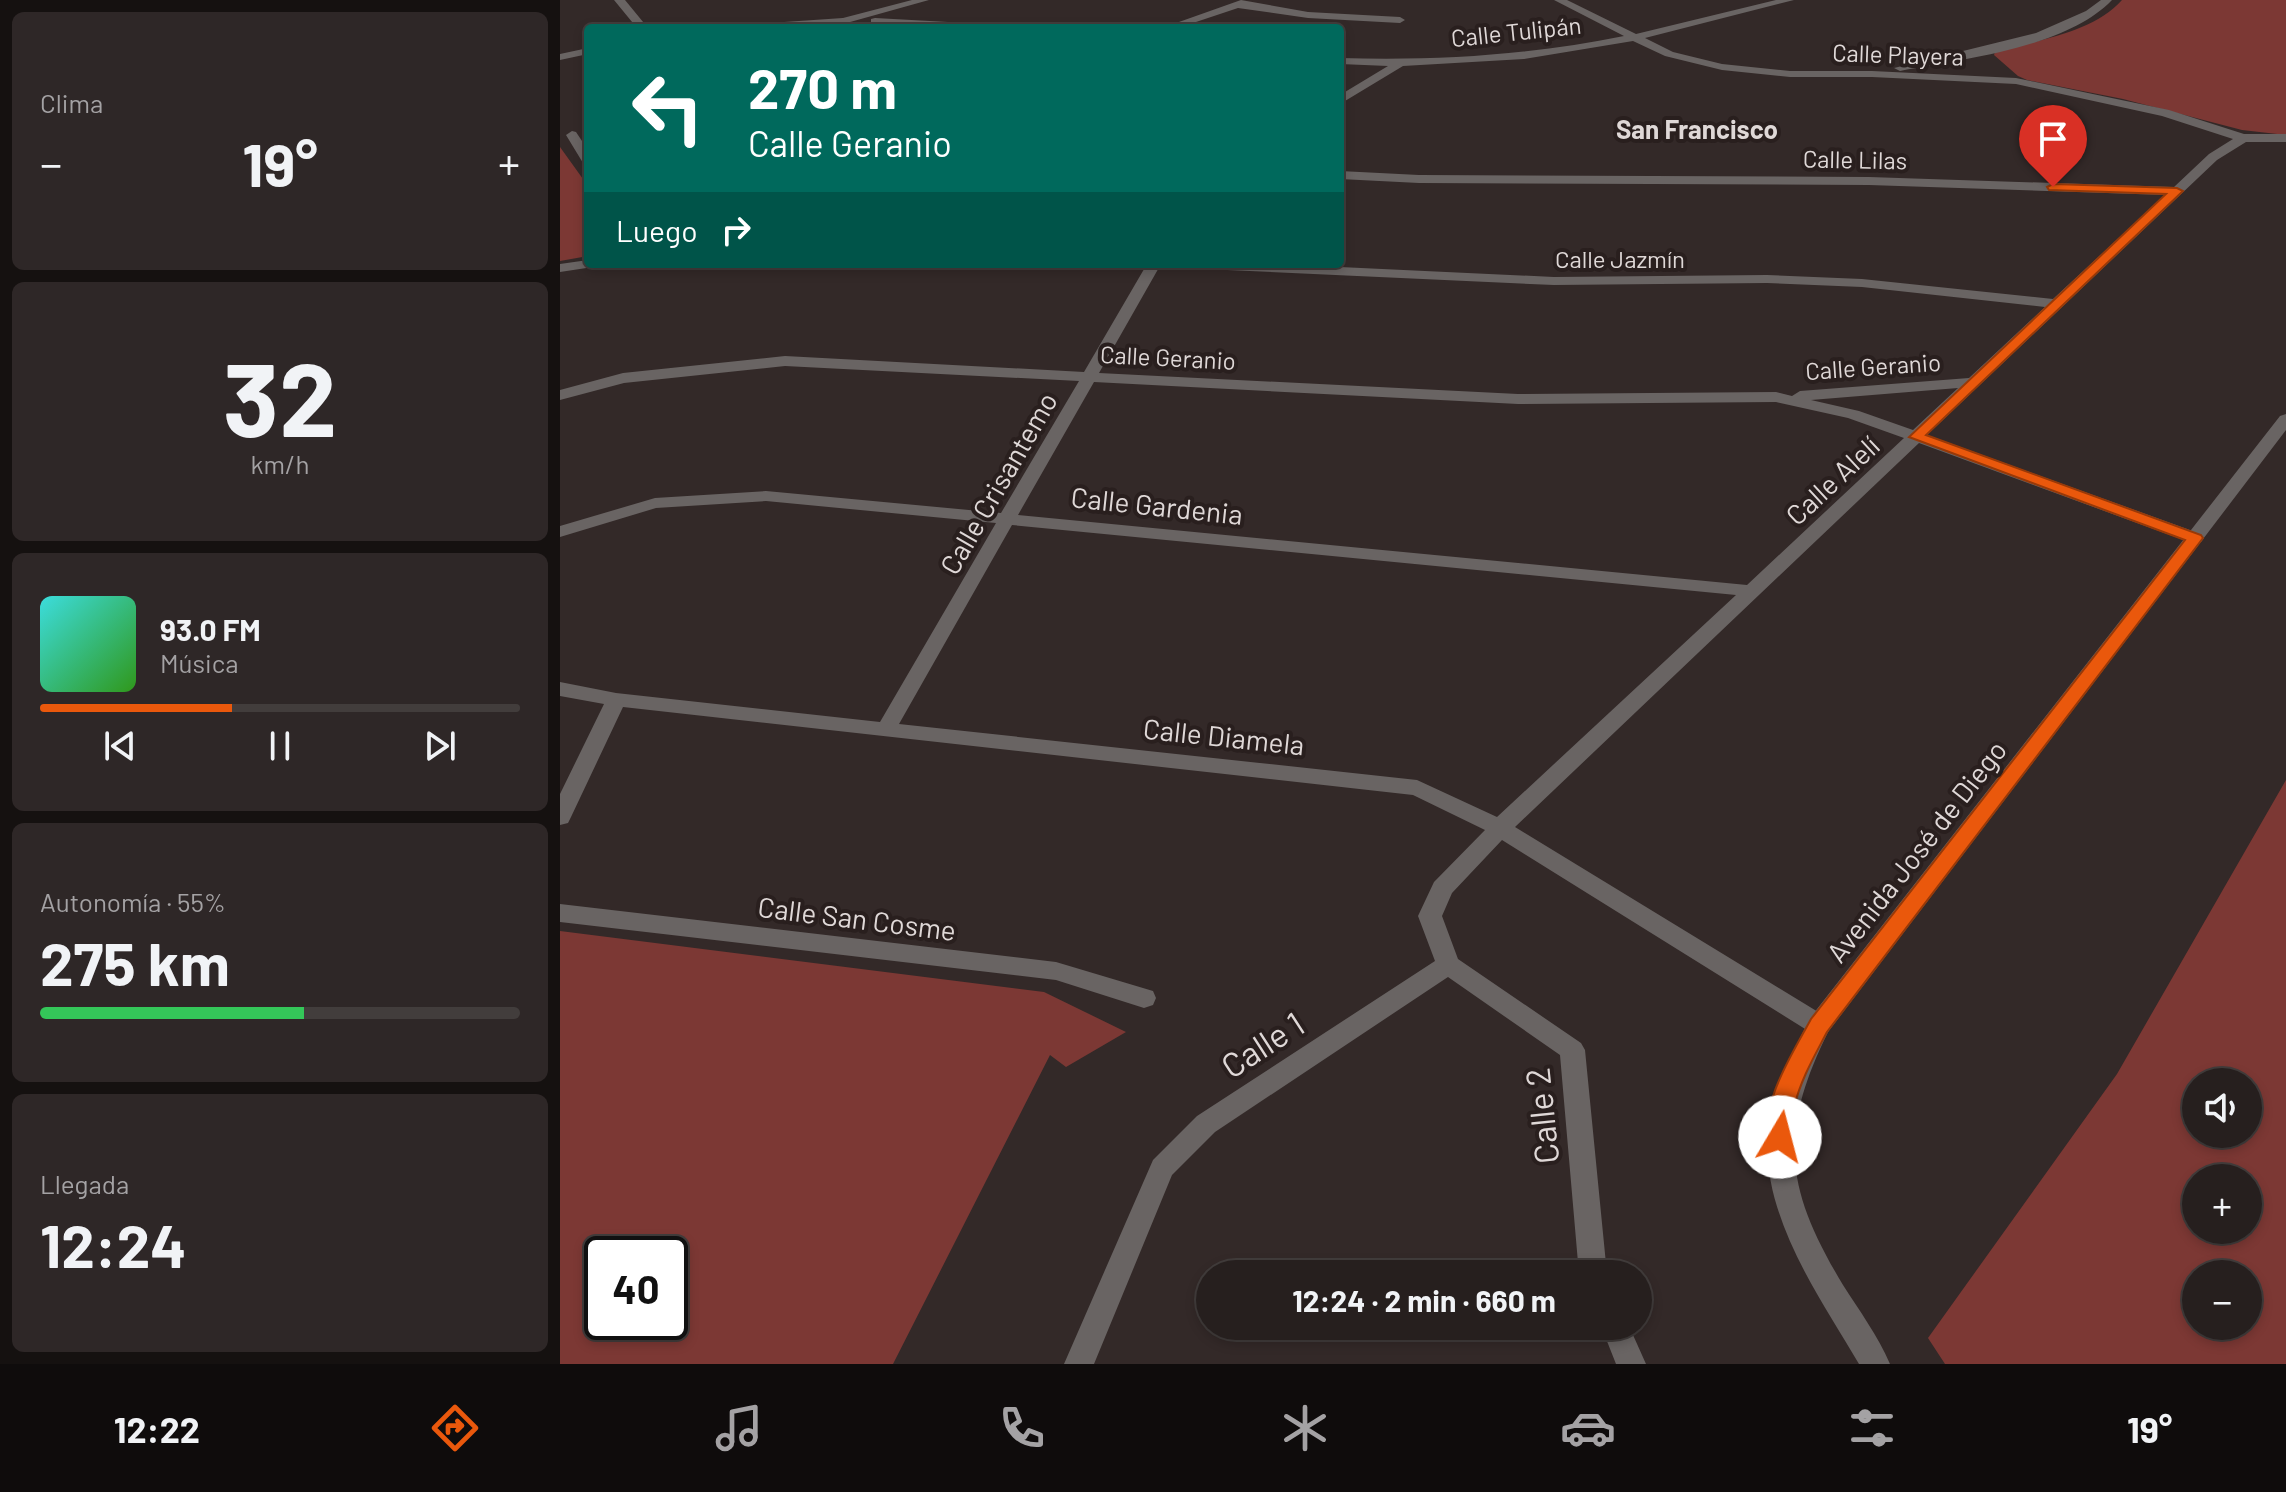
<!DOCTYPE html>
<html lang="es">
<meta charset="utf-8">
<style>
body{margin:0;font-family:Barlow,sans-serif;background:#2e2727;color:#f1f3f6;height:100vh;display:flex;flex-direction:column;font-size:30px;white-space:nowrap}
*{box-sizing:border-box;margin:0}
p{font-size:26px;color:#a4a2a4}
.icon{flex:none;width:44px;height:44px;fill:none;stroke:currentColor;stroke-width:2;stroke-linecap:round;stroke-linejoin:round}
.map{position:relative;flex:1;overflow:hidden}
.details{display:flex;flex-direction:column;gap:12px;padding:12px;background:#151110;width:560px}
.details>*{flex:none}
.top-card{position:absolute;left:24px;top:24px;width:760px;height:244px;border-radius:8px;box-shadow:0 4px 12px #0003,0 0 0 2px #423d3c;background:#00695c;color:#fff;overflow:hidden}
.tools{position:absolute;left:1622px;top:1068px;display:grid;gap:16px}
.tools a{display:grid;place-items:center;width:80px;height:80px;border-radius:50%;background:#261f1e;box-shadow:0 4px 12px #0003,0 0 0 2px #423d3c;font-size:40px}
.speed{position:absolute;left:24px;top:1236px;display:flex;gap:16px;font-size:40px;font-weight:700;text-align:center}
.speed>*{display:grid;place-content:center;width:104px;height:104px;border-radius:50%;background:#261f1e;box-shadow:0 4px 12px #0003,0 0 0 2px #423d3c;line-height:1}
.speed .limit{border:4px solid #111;border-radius:12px;background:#fff;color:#111}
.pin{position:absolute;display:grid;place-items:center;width:68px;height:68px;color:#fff;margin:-82px -34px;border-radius:50% 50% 50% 0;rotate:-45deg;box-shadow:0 0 8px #0007}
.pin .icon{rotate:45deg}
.me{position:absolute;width:88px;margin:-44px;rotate:8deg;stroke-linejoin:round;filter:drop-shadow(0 0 6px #0008)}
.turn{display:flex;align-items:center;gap:28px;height:168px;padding:0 32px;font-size:36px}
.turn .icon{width:104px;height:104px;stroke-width:2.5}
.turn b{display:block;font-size:56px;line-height:68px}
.then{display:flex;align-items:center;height:76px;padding:0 32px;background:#0003;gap:16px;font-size:30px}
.big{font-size:60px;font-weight:700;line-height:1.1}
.details .card{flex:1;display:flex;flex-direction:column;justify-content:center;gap:12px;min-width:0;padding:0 28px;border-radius:12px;background:#2e2727}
.details .dial{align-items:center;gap:0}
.dial b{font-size:104px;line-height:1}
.song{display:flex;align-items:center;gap:24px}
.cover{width:96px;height:96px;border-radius:12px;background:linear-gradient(135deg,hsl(180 70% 55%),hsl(110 70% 35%))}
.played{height:8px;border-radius:4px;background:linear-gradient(90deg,#ea580c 40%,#423d3c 40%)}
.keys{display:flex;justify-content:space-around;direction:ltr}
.heat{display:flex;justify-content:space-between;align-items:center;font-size:44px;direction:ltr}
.charge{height:12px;border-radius:6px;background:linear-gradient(90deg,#34c759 55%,#423d3c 0)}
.trip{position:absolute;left:636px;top:1260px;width:456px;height:80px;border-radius:40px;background:#261f1e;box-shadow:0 4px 12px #0003,0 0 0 2px #423d3c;font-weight:700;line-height:80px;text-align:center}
.dock{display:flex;height:128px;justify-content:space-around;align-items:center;background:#0f0c0c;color:#a4a2a4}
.dock .icon{width:56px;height:56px}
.dock .on{color:#ea580c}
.dock b{font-size:36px;color:#f1f3f6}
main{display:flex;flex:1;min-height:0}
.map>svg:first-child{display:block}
.green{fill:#7c3834;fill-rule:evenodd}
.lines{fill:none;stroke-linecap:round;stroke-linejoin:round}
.minor{fill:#696463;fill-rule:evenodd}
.tertiary{fill:#696463;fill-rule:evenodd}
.route{fill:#ea580c;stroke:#983908;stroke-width:2}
.labels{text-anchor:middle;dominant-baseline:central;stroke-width:8;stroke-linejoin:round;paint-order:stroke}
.far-street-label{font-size:24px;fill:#dfd8d7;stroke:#291f1e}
.far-neighbourhood-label{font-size:26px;font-weight:bold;fill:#dfd8d7;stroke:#291f1e}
.street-label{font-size:28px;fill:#dfd8d7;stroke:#291f1e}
.near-street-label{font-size:34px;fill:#dfd8d7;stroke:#291f1e}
</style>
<main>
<section class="details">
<div class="card"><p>Clima</p>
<div class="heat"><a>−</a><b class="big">19°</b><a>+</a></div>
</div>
<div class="card dial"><b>32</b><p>km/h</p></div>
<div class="card">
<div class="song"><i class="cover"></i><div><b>93.0 FM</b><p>Música</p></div></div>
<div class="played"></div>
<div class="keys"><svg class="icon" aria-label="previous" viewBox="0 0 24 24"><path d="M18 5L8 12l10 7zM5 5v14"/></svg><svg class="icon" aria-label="pause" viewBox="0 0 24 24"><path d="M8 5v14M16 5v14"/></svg><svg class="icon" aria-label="next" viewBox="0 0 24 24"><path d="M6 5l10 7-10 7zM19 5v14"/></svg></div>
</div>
<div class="card"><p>Autonomía · 55%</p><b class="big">275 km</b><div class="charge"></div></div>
<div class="card"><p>Llegada</p><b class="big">12:24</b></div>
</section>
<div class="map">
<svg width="1726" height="1364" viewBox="0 0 1726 1364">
<rect width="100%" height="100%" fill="#332928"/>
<path class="green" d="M1562,0H1726V135L1682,130L1563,99L1467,80L1458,76L1434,55L1435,52C1476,40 1533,33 1562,0Z
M0,147L28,186V256L0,261Z
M1726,780V1364H1385L1368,1338L1557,1074ZM1688,1082V1134H1636V1082ZM1688,1178V1230H1636V1178ZM1688,1274V1326H1636V1274Z
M0,931L484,992L566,1032L506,1067L490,1055L333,1364H0ZM42,1254H110V1322H42Z"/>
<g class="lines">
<path class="minor" d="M54,0H65L88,28H77Z
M352,0H369L283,24L175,28L180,25L283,18Z
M681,0L748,12L840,17L845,20L840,23L748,18L678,8L618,28H602Z
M994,0H1007L1076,34L1216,0H1234L1085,38L1113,52L1162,64L1230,71H1312L1456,78L1609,110L1684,134H1726V142H1686L1657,160L1367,435L1641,534L1644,538L1641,542H1629L1359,443L955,827L1268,1018L1271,1025L1268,1032L1259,1035L1250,1032L942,840L892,893L882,916L898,959L1021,1043L1025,1050L1047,1274H1019L1000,1055L888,977L655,1132L612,1175L534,1364H504L593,1160L637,1116L875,961L858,916L874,882L925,830L853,795L63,707L11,817L8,823L0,825V794L44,704L0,696V682L56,693L320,722L436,523L206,501L96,508L0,537V526L95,498L206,491L441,513L519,381L225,366L64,383L0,400V390L63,373L225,356L524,372L587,264H601L539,373L958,394L1216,392L1232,396L1240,391L1409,378L1485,307L1302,287L1207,283L994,285L622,268L615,264H716L994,277L1207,275L1302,279L1493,299L1605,195L1309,185L859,183L780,179V171L859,175L1309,177L1614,187L1649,154L1673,139L1602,116L1456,84L1312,77H1230L1162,70L1105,56L1073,41L964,59L843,66L780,104V95L828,66L780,64V58C876,61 970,55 1064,36ZM534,382L958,404L1216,402L1288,418L1344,438L1187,585L458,515ZM1398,388L1353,430L1299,411L1251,400ZM452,525L1176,595L937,817L857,780L339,724Z
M1541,0H1552C1506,48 1403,59 1340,71L1334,68L1476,33L1526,11Z
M315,18L443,25L448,28L311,23V19Z
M28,48V54L0,60V54Z
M12,131L16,132L28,150V164L23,163L6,135Z
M28,260V264H35L33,267L0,272V264Z
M0,904L496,962L593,991L596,998L593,1005L584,1008L496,980L0,922Z
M1041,1326H1069L1086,1364H1056Z"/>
<path class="tertiary" d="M1726,414V430L1268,1032C1218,1134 1225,1188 1283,1285C1299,1310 1318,1336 1330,1364H1299C1256,1291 1196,1209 1209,1120C1214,1083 1234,1051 1250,1018L1720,416Z"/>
</g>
<path class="route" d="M1493,184L1617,188L1623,191L1366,435L1641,535L1643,538L1267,1032C1254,1057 1241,1079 1234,1107C1231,1119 1234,1132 1228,1144L1220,1147L1212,1144C1195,1110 1235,1049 1251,1019L1625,540L1349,437L1606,194L1489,190L1487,187Z"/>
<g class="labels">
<g class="far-street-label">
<text transform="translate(956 31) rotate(-6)">Calle Tulipán</text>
<text transform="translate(1338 54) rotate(2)">Calle Playera</text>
<text transform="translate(1295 159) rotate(1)">Calle Lilas</text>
<text x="1060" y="258">Calle Jazmín</text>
<text transform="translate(608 357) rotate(3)">Calle Geranio</text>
<text transform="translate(1313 366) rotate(-4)">Calle Geranio</text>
</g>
<g class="far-neighbourhood-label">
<text x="1137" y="128">San Francisco</text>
</g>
<g class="street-label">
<text transform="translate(1272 480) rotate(-43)">Calle Alelí</text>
<text transform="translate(438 483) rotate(-60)">Calle Crisantemo</text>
<text transform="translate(597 505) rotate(6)">Calle Gardenia</text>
<text transform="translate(664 736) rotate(6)">Calle Diamela</text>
<text transform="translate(1356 851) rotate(-52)">Avenida José de Diego</text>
<text transform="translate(297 918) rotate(7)">Calle San Cosme</text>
</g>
<g class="near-street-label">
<text transform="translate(702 1044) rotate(-33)">Calle 1</text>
<text transform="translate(981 1116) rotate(-96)">Calle 2</text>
</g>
</g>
</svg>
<div class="tools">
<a><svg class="icon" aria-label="sound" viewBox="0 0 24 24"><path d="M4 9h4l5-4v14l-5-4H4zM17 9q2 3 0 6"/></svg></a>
<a>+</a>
<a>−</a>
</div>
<div class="speed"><div class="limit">40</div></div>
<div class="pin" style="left:1493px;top:187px;background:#d93025"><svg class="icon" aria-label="arrive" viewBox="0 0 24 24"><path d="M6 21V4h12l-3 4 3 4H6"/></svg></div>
<svg class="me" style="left:1220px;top:1137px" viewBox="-20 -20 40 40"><circle r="19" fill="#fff"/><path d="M0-13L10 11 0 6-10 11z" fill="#ea580c"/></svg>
<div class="trip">12:24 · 2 min · 660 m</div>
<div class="top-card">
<div class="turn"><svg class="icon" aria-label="left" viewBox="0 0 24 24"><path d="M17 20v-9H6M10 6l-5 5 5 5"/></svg><div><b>270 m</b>Calle Geranio</div></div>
<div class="then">Luego<svg class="icon" aria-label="right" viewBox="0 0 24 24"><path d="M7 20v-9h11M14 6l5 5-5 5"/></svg></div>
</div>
</div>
</main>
<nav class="dock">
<b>12:22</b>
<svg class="icon on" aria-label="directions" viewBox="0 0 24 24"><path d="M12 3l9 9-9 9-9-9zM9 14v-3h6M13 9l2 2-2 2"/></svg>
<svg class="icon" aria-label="music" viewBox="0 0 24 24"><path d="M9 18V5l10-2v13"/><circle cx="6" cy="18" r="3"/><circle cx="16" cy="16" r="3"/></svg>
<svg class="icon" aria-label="phone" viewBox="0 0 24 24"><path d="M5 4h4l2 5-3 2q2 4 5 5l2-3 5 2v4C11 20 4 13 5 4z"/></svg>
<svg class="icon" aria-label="climate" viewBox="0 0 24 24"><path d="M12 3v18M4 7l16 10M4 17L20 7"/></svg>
<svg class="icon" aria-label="car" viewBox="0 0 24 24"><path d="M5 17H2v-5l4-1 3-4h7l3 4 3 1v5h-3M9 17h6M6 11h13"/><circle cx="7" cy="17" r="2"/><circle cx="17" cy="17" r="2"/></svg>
<svg class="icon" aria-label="filters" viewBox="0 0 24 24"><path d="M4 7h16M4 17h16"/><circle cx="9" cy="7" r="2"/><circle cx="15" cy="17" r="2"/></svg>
<b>19°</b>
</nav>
